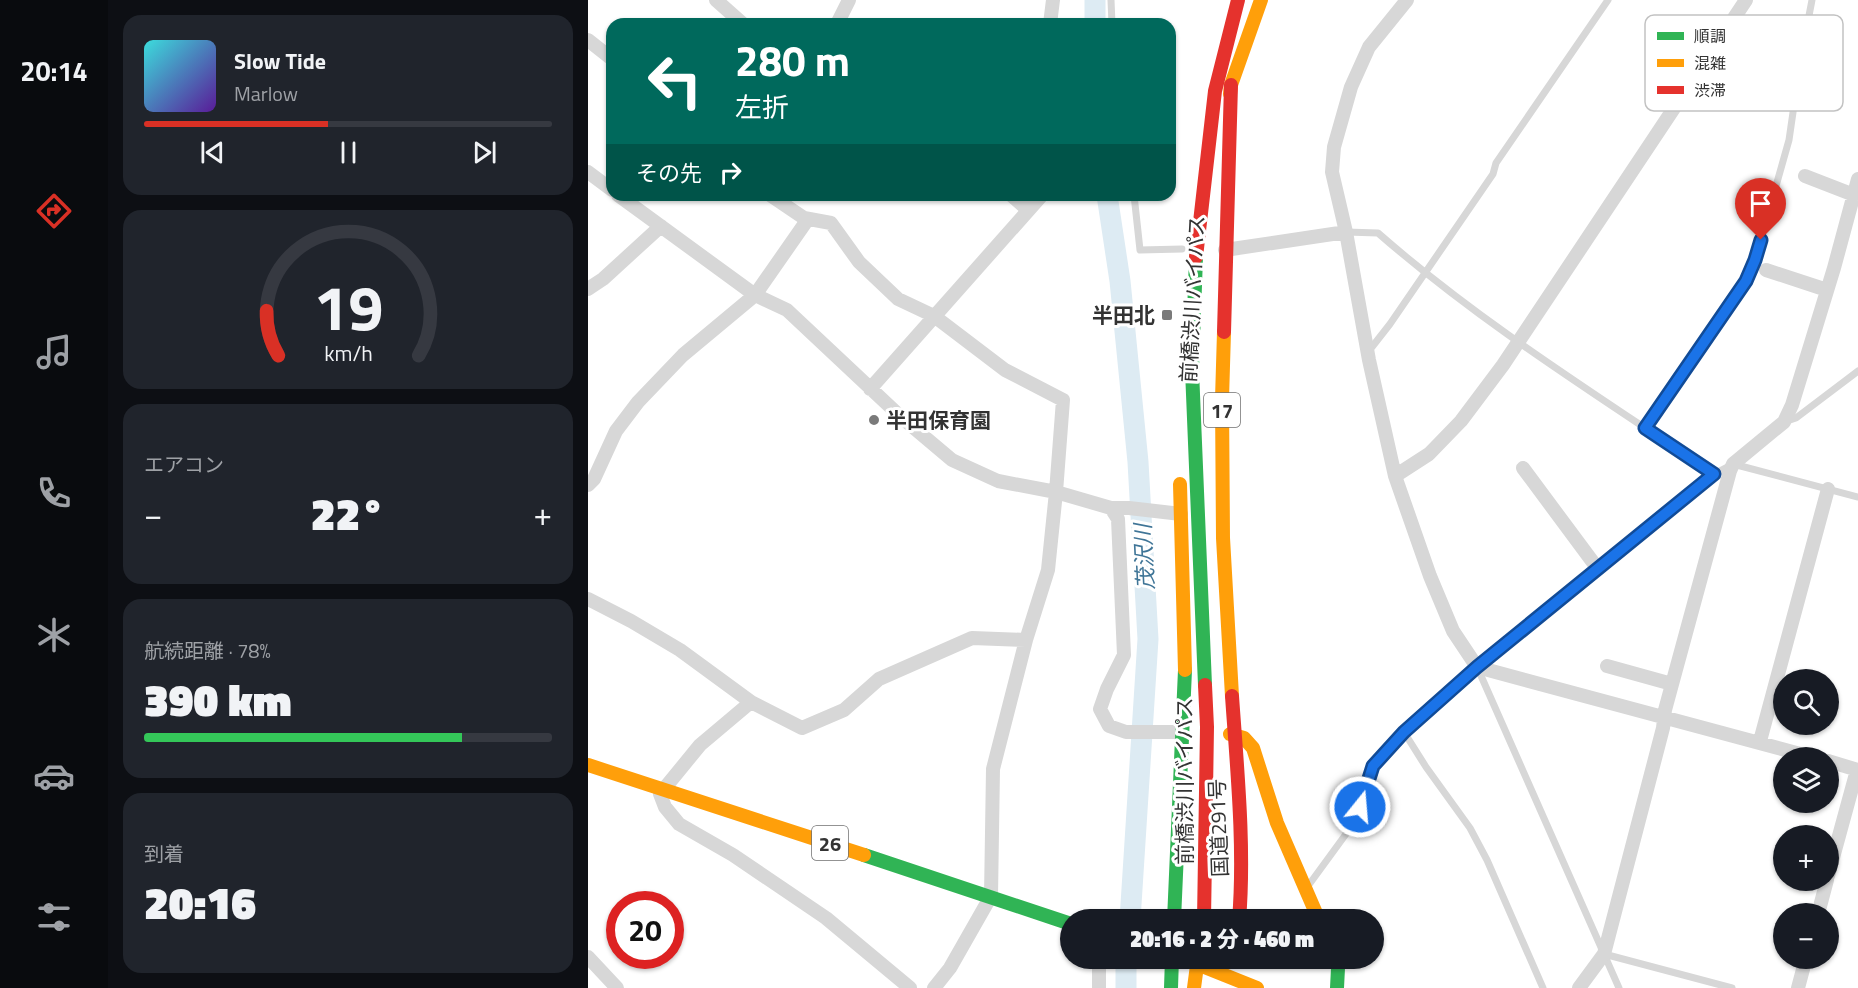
<!DOCTYPE html>
<html lang="ja">
<meta charset="utf-8">
<style>
body{margin:0;font-family:"Titillium Web","Noto Sans JP",sans-serif;background:#20242c;color:#f1f3f6;height:100vh;display:flex;flex-direction:column;font-size:22px;white-space:nowrap}
*{box-sizing:border-box;margin:0}
p{font-size:20px;color:#9ea1a6}
.icon{flex:none;width:33px;height:33px;fill:none;stroke:currentColor;stroke-width:2;stroke-linecap:round;stroke-linejoin:round}
.map{position:relative;flex:1;overflow:hidden}
.panel{display:flex;flex-direction:column;gap:15px;padding:15px;background:#0d0f14;width:480px}
.panel>*{flex:none}
.top-card{position:absolute;left:18px;top:18px;width:570px;height:183px;border-radius:18px;box-shadow:0 2px 4px #0004;background:#00695c;color:#fff;overflow:hidden}
.buttons{position:absolute;left:1185px;top:669px;display:grid;gap:12px}
.buttons a{display:grid;place-items:center;width:66px;height:66px;border-radius:50%;background:#171b24;box-shadow:0 2px 4px #0004;font-size:30px}
.speed{position:absolute;left:18px;top:891px;display:flex;gap:12px;font-size:30px;font-weight:700;text-align:center}
.speed>*{display:grid;place-content:center;width:78px;height:78px;border-radius:50%;background:#171b24;box-shadow:0 2px 4px #0004;line-height:1}
.speed .limit{border:9px solid #d22;background:#fff;color:#111}
.pin{position:absolute;display:grid;place-items:center;width:51px;height:51px;color:#fff;margin:-62px -26px;border-radius:50% 50% 50% 0;rotate:-45deg;box-shadow:0 0 6px #0007}
.pin .icon{rotate:45deg}
.me{position:absolute;width:66px;margin:-33px;rotate:17deg;stroke-linejoin:round;filter:drop-shadow(0 0 4px #0008)}
.turn{display:flex;align-items:center;gap:21px;height:126px;padding:0 30px;font-size:27px}
.turn .icon{width:78px;height:78px;stroke-width:2.5}
.turn b{display:block;font-size:42px;line-height:51px}
.then{display:flex;align-items:center;height:57px;padding:0 30px;background:#0003;gap:12px;font-size:22px}
.big{font-size:45px;font-weight:800;line-height:1.1}
.panel .tile{flex:1;display:flex;flex-direction:column;justify-content:center;gap:9px;min-width:0;padding:0 21px;border-radius:18px;background:#20242c}
.panel .dial{align-items:center;gap:0}
.dial svg{height:156px;overflow:visible;fill:none;stroke:#363941;stroke-width:7;stroke-linecap:round;text-anchor:middle}
.dial text{fill:#f1f3f6;stroke:none}
.song{display:flex;align-items:center;gap:18px}
.cover{width:72px;height:72px;border-radius:9px;background:linear-gradient(135deg,hsl(180 70% 55%),hsl(270 70% 35%))}
.played{height:6px;border-radius:3px;background:linear-gradient(90deg,#d93025 45%,#363941 45%)}
.keys{display:flex;justify-content:space-around;direction:ltr}
.heat{display:flex;justify-content:space-between;align-items:center;font-size:33px;direction:ltr}
.charge{height:9px;border-radius:4px;background:linear-gradient(90deg,#34c759 78%,#363941 0)}
.trip{position:absolute;left:472px;top:909px;width:324px;height:60px;border-radius:30px;background:#171b24;box-shadow:0 2px 4px #0004;font-weight:800;line-height:60px;text-align:center}
main{display:flex;flex:1;min-height:0}
.dock{display:flex;flex-direction:column;width:108px;justify-content:space-around;align-items:center;background:#090b0e;color:#9ea1a6}
.dock .icon{width:42px;height:42px}
.dock .current{color:#d93025}
.dock b{font-size:27px;color:#f1f3f6}
.map>svg:first-child{display:block}
.lines{fill:none;stroke-linecap:round;stroke-linejoin:round}
.river{stroke:#ddebf3;stroke-width:21}
.lane{stroke:#d7d7d7;stroke-width:7}
.street{stroke:#d7d7d7;stroke-width:14}
.fast{stroke:#30b455;stroke-width:14}
.slow{stroke:#ff9f0a;stroke-width:14}
.jam{stroke:#e5322d;stroke-width:14}
.slow-bridge{stroke:#ff9f0a;stroke-width:14}
.route-casing{stroke:#114b97;stroke-width:15}
.route{stroke:#1a73e8;stroke-width:10}
.poi-dot{fill:#7a7a7a;stroke:#fff;stroke-width:2}
.labels{text-anchor:middle;dominant-baseline:central;stroke-width:6;stroke-linejoin:round;paint-order:stroke}
.shield{fill:#fff;stroke:#707070;stroke-width:1.5}
.shield-label{font-size:20px;font-weight:bold;fill:#333}
.street-label{font-size:21px;fill:#333;stroke:#fff}
.poi-label{font-size:21px;font-weight:bold;fill:#333;stroke:#fff;text-anchor:end}
.water-label{font-size:22px;font-style:italic;fill:#3f7597;stroke:#fff}
.key{fill:#fff;stroke:#c2c2c2;stroke-width:1.5}
.key-label{font-size:16px;fill:#333}
</style>
<main>
<nav class="dock">
<b>20:14</b>
<svg class="icon current" aria-label="directions" viewBox="0 0 24 24"><path d="M12 3l9 9-9 9-9-9zM9 14v-3h6M13 9l2 2-2 2"/></svg>
<svg class="icon" aria-label="music" viewBox="0 0 24 24"><path d="M9 18V5l10-2v13"/><circle cx="6" cy="18" r="3"/><circle cx="16" cy="16" r="3"/></svg>
<svg class="icon" aria-label="phone" viewBox="0 0 24 24"><path d="M5 4h4l2 5-3 2q2 4 5 5l2-3 5 2v4C11 20 4 13 5 4z"/></svg>
<svg class="icon" aria-label="climate" viewBox="0 0 24 24"><path d="M12 3v18M4 7l16 10M4 17L20 7"/></svg>
<svg class="icon" aria-label="car" viewBox="0 0 24 24"><path d="M5 17H2v-5l4-1 3-4h7l3 4 3 1v5h-3M9 17h6M6 11h13"/><circle cx="7" cy="17" r="2"/><circle cx="17" cy="17" r="2"/></svg>
<svg class="icon" aria-label="filters" viewBox="0 0 24 24"><path d="M4 7h16M4 17h16"/><circle cx="9" cy="7" r="2"/><circle cx="15" cy="17" r="2"/></svg>
</nav>
<section class="panel">
<div class="tile">
<div class="song"><i class="cover"></i><div><b>Slow Tide</b><p>Marlow</p></div></div>
<div class="played"></div>
<div class="keys"><svg class="icon" aria-label="previous" viewBox="0 0 24 24"><path d="M18 5L8 12l10 7zM5 5v14"/></svg><svg class="icon" aria-label="pause" viewBox="0 0 24 24"><path d="M8 5v14M16 5v14"/></svg><svg class="icon" aria-label="next" viewBox="0 0 24 24"><path d="M6 5l10 7-10 7zM19 5v14"/></svg></div>
</div>
<div class="tile dial"><svg viewBox="0 0 100 80">
<path d="M14 69A42 42 0 1 1 86 69"/>
<path d="M14 69A42 42 0 0 1 8 46" stroke="#d93025"/>
<text x="50" y="56" font-size="32" font-weight="700">19</text>
<text x="50" y="72" font-size="11">km/h</text>
</svg></div>
<div class="tile"><p>エアコン</p>
<div class="heat"><a>−</a><b class="big">22°</b><a>+</a></div>
</div>
<div class="tile"><p>航続距離 · 78%</p><b class="big">390 km</b><div class="charge"></div></div>
<div class="tile"><p>到着</p><b class="big">20:16</b></div>
</section>
<div class="map">
<svg width="1270" height="988" viewBox="0 0 1270 988">
<rect width="100%" height="100%" fill="#fff"/>
<g class="lines">
<path class="river" d="M507,0V24
M519,195L532,281L550,462L560,639L542,920
M538,988V958"/>
<path class="lane" d="M523,0L524,24
M546,195L552,250L594,249
M758,232L790,233C894,324 1012,397 1126,474
M779,348L784,347L802,324L905,174L908,163L1020,0
M1199,421L1208,418L1270,371
M1057,428L1158,281L1167,260L1201,140L1213,57L1224,0
M890,669L1031,988
M816,732L838,767L882,828L899,860L955,988
M720,886L758,834L772,807L785,766L813,735L889,667L1126,474L1145,464L1270,497
M1016,954L1144,988"/>
<path class="street" d="M128,0L155,24
M819,0L781,47L763,87L746,147L744,172L758,232L781,360L807,476L842,576L865,631L889,667L1227,758
M249,24L261,0
M462,24L465,0
M0,40L24,59
M0,172L24,190
M1217,176L1266,195
M30,195L167,295L199,310L313,417L364,460L410,481L468,492L523,508L530,519L536,655L519,689L512,709L521,726L538,732H594
M182,195L216,218L243,223L271,262L310,299L346,316L417,370L475,400L468,492L460,570L438,640L405,769L403,896L362,968L346,988
M423,195L440,210
M637,250L758,232
M1178,270L1239,290
M0,289L15,279L73,226
M282,389L454,195
M935,468L1010,569
M807,476L841,454L873,421L915,365L1158,0
M0,485L6,479L28,431L50,402L95,355L167,295L220,219
M523,508H541L593,514
M0,599L43,621L92,650L163,702L214,728L256,710L291,679L384,638L438,640
M1019,666L1084,684
M163,702L112,745L76,789L72,794L77,807L91,824L145,855L238,918L322,988
M1172,741L1240,489
M1240,761L1270,770
M1240,876L1269,770
M1230,914L1239,880
M0,957L29,988
M511,988V958
M991,988L1016,954L1075,728L1077,710L1142,471L1145,464L1196,422L1204,405L1246,268L1270,179
M1210,988L1218,958"/>
<path class="fast" d="M608,257L604,370L617,685
M276,855L483,924
M586,920L597,670
M748,958L750,968L749,988
M583,988L584,958"/>
<path class="slow" d="M642,94L643,85L673,0
M636,332L634,399L635,538L644,696
M592,484L597,670
M642,734L656,738L665,748L689,823L731,920
M0,765L276,855
M594,958L669,988"/>
<path class="jam" d="M608,257L627,91L650,0
M636,332L643,85
M644,696C649,768 657,848 651,920
M616,920L619,727L617,685"/>
<path class="slow-bridge" d="M606,988L610,958"/>
</g>
<g class="lines">
<defs>
<path id="route" d="M772,807L785,766L816,732L889,667L1126,474L1057,428L1158,281L1167,260L1173,240"/>
</defs>
<use href="#route" class="route-casing"/>
<use href="#route" class="route"/>
</g>
<g class="poi-dot">
<rect x="573" y="309" width="12" height="12" rx="3"/>
<circle cx="286" cy="420" r="6"/>
</g>
<g class="labels">
<g class="shield">
<rect x="616" y="393" width="36" height="34" rx="4.5"/>
<rect x="224" y="826" width="36" height="34" rx="4.5"/>
</g>
<g class="shield-label">
<text x="634" y="410">17</text>
<text x="242" y="843">26</text>
</g>
<g class="street-label">
<text transform="translate(604 299) rotate(-87)">前橋渋川バイパス</text>
<text transform="translate(596 781) rotate(-90)">前橋渋川バイパス</text>
<text transform="translate(630 828) rotate(-92)">国道291号</text>
</g>
<g class="poi-label">
<text x="567" y="315">半田北</text>
<text x="298" y="420" text-anchor="start">半田保育園</text>
</g>
<g class="water-label">
<text transform="translate(556 557) rotate(-93)">茂沢川</text>
</g>
</g>
<rect x="1057" y="15" width="198" height="96" rx="9" class="key"/>
<rect x="1069" y="32" width="27" height="8" fill="#30b455"/>
<rect x="1069" y="59" width="27" height="8" fill="#ff9f0a"/>
<rect x="1069" y="86" width="27" height="8" fill="#e5322d"/>
<g class="key-label">
<text x="1106" y="42">順調</text>
<text x="1106" y="69">混雑</text>
<text x="1106" y="96">渋滞</text>
</g>
</svg>
<div class="buttons">
<a><svg class="icon" aria-label="search" viewBox="0 0 24 24"><circle cx="10" cy="10" r="6"/><path d="M15 15l6 6"/></svg></a>
<a><svg class="icon" aria-label="layers" viewBox="0 0 24 24"><path d="M12 4l9 5-9 5-9-5zM3 14l9 5 9-5"/></svg></a>
<a>+</a>
<a>−</a>
</div>
<div class="speed"><div class="limit">20</div></div>
<div class="pin" style="left:1173px;top:240px;background:#d93025"><svg class="icon" aria-label="arrive" viewBox="0 0 24 24"><path d="M6 21V4h12l-3 4 3 4H6"/></svg></div>
<svg class="me" style="left:772px;top:807px" viewBox="-20 -20 40 40"><circle r="17" fill="#1a73e8" stroke="#fff" stroke-width="3"/><path d="M0-11L8 9 0 5-8 9z" fill="#fff"/></svg>
<div class="trip">20:16 · 2 分 · 460 m</div>
<div class="top-card">
<div class="turn"><svg class="icon" aria-label="left" viewBox="0 0 24 24"><path d="M17 20v-9H6M10 6l-5 5 5 5"/></svg><div><b>280 m</b>左折</div></div>
<div class="then">その先<svg class="icon" aria-label="right" viewBox="0 0 24 24"><path d="M7 20v-9h11M14 6l5 5-5 5"/></svg></div>
</div>
</div>
</main>
